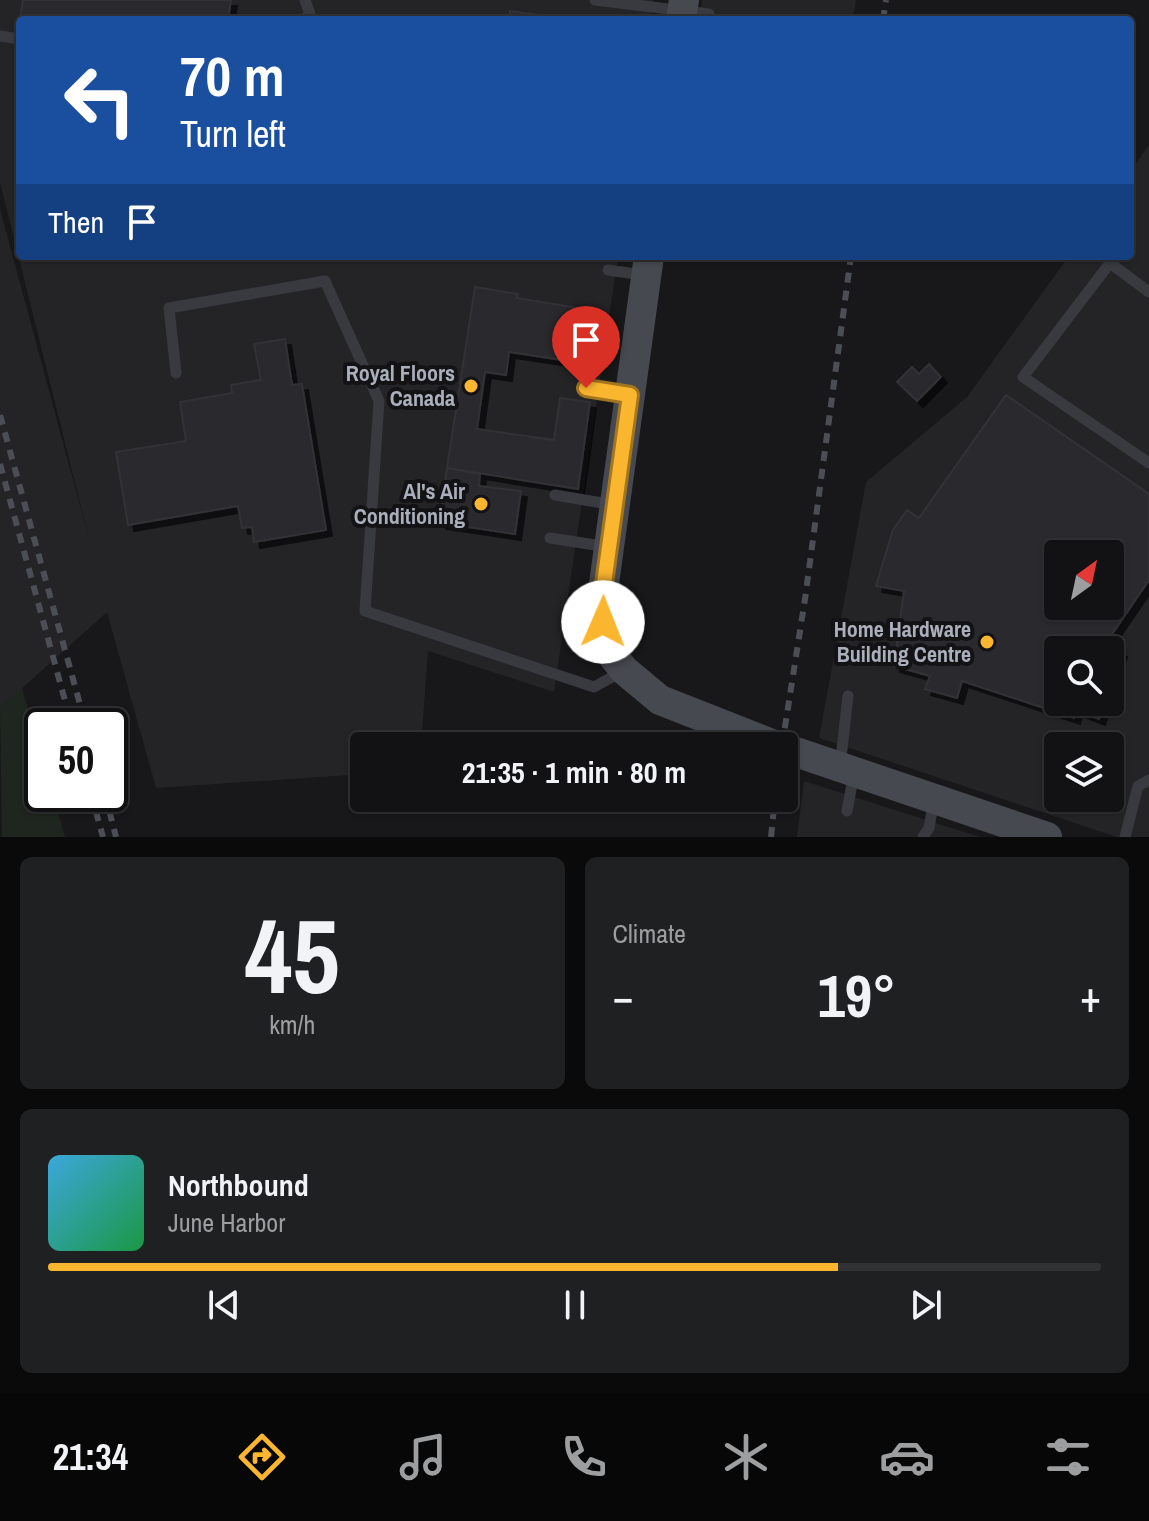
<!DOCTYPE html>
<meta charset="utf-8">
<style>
body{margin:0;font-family:"Archivo Narrow",sans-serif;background:#1f2022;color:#f1f3f6;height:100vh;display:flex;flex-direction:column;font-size:30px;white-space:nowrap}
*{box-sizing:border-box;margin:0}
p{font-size:26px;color:#9c9ea0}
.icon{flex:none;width:44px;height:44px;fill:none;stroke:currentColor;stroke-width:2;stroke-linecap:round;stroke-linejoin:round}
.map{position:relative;height:837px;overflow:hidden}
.sheet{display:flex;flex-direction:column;gap:20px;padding:20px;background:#0a0a0b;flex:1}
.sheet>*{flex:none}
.banner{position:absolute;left:16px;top:16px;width:1118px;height:244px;border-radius:8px;box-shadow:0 2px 6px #0004,0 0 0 2px #313234;background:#1a4fa0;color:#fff;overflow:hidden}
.needle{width:52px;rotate:33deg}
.tools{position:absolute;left:1044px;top:540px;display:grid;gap:16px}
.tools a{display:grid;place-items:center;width:80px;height:80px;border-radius:8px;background:#121214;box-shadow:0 2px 6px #0004,0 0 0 2px #313234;font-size:40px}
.speed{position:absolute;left:24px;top:708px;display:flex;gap:16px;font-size:40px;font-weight:700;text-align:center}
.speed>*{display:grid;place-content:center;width:104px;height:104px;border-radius:50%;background:#121214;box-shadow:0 2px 6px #0004,0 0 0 2px #313234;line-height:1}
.speed .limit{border:4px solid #111;border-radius:12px;background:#fff;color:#111}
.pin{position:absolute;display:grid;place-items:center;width:68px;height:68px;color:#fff;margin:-82px -34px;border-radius:50% 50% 50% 0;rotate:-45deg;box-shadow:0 0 8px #0007}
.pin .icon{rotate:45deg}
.me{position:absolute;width:88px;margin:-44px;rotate:1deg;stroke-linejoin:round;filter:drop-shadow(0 0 6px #0008)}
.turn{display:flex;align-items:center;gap:28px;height:168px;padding:0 32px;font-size:36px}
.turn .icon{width:104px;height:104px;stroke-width:2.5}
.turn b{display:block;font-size:56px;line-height:68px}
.then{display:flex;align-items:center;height:76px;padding:0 32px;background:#0003;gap:16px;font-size:30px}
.big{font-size:60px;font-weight:700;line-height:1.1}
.sheet .widget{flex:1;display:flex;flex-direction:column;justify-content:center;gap:12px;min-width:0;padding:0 28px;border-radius:12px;background:#1f2022}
.sheet .dial{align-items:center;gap:0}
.dial b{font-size:104px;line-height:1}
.song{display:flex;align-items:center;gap:24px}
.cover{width:96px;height:96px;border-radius:12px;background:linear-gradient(135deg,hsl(200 70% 55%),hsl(140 70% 35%))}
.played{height:8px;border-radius:4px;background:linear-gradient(90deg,#fbb62f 75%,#313234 75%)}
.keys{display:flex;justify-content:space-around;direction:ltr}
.heat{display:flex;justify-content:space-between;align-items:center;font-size:44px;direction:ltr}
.sheet .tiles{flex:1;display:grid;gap:20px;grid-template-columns:1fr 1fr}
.widget:last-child{grid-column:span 2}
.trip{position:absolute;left:350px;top:732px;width:448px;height:80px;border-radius:8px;background:#121214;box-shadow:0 2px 6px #0004,0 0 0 2px #313234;font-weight:700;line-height:80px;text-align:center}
.tab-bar{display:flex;height:128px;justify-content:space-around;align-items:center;background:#070708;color:#9c9ea0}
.tab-bar .icon{width:56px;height:56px}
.tab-bar .current{color:#fbb62f}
.tab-bar b{font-size:36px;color:#f1f3f6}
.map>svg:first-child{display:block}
.built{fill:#242427;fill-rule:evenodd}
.green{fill:#1e261f}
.building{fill:#2b2b2e;stroke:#323236;stroke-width:2;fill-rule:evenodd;filter:url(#shadow)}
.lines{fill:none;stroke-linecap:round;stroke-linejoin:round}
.service{stroke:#393a40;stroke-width:11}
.secondary{stroke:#474950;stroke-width:30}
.rail{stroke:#4c4e55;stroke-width:6;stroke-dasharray:10 8;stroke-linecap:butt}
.route-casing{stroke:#a3761f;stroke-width:20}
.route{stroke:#fbb62f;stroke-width:14}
.poi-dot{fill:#fbb62f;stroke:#131315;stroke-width:3}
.labels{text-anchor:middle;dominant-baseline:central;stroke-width:8;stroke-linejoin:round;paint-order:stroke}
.poi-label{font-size:22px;font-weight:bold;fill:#aaafbb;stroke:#131315;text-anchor:end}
</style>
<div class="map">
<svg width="1149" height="837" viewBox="0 0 1149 837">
<defs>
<filter id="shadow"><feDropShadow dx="6" dy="6" stdDeviation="0" flood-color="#0009"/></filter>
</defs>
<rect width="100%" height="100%" fill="#18181a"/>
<path class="built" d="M0,0H653L651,20H20V256H618L554,692L428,651L421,746H364V774L156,788L107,612L0,708V209L89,539L0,182Z
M702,0H856L853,20H699Z
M1149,145V837H1117L819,738L866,482L967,397L1069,256H1130V172ZM1058,554H1110V606H1058ZM1058,650H1110V702H1058ZM1058,746H1110V798H1058Z
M804,781L980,837H797Z"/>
<path class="green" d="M22,688L42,757V794H53L65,837H2L0,708Z"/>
<path class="building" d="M23,0H231L228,20H20Z
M510,11L553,17V20H509Z
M475,287L518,294L517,298L590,310L582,363L509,352L506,375L485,372L477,429L554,440L560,398L590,402L578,489L447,468Z
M285,339L292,385L302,384L326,530L254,542L252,527L242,528L238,506L128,525L116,452L186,441L180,402L232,393L231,385L261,380L254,344Z
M929,364L941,377L917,401L897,382L912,367L919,374Z
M1006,395L1149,494V580L1104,646L1121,651L1110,686V650H1058V702H1105L1099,719L1076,710L1074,718L962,681L957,698L925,689L930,676L894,666L904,591L876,586L893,530L907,510L919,518ZM1058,554H1110V606H1058Z
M447,468L480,474L479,486L521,491L515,534L440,523Z"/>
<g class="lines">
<path class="service" d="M595,0L709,14
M303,20L310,14L305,0
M0,36L20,39
M608,270L643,275
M1149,292L1110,263L1023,377L1149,463
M176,373L169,308L325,281L379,401L365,611L594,687L623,671
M586,388L629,395
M555,495L614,505
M550,538L608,547
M840,767L848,696
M847,811L854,773
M923,837L929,828L934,799
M1125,837L1138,786L1149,780"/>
<path class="secondary" d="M681,20L684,0
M649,256L603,591L606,647L624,670L660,700L777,746
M784,748L1047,837"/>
<path class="rail" d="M883,20L886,0
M0,415L86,726
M0,464L72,726
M782,746L805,599L851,256
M91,794L103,837
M105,794L116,837
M771,837L775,798"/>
</g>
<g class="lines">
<defs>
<path id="route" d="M586,388L630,395L603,591V622"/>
</defs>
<use href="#route" class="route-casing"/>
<use href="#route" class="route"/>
</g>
<g class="poi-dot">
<circle cx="471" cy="386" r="8"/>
<circle cx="481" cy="504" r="8"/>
<circle cx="987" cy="642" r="8"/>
</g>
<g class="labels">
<g class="poi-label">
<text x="455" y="373">Royal Floors<tspan x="455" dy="25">Canada</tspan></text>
<text x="465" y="491">Al's Air<tspan x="465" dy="25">Conditioning</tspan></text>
<text x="971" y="629">Home Hardware<tspan x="971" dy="25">Building Centre</tspan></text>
</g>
</g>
</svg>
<div class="tools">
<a><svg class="needle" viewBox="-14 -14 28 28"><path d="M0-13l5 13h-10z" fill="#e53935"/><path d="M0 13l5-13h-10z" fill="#9c9ea0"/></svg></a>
<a><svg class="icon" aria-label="search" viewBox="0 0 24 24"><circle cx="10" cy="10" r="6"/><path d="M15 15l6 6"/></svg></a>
<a><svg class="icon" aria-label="layers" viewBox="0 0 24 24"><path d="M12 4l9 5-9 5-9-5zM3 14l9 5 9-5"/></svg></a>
</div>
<div class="speed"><div class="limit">50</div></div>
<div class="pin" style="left:586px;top:388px;background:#d93025"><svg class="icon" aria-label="arrive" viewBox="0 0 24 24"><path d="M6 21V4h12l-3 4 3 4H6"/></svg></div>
<svg class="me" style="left:603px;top:622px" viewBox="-20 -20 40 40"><circle r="19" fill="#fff"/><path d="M0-13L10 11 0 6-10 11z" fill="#fbb62f"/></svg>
<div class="trip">21:35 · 1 min · 80 m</div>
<div class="banner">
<div class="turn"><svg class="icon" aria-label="left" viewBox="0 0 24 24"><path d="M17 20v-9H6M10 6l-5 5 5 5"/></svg><div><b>70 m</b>Turn left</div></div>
<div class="then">Then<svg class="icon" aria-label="arrive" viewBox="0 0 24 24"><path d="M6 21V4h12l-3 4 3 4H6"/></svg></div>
</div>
</div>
<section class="sheet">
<div class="tiles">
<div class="widget dial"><b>45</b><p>km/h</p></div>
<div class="widget"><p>Climate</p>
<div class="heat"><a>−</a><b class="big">19°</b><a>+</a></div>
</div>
<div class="widget">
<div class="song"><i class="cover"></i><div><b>Northbound</b><p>June Harbor</p></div></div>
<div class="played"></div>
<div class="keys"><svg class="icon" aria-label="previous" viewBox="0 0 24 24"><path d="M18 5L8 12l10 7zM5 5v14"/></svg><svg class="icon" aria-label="pause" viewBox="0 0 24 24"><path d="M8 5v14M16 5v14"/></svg><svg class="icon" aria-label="next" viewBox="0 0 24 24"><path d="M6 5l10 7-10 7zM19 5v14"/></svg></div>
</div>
</div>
</section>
<nav class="tab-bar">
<b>21:34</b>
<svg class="icon current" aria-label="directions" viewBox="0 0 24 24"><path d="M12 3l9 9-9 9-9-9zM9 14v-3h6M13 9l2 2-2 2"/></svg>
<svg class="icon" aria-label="music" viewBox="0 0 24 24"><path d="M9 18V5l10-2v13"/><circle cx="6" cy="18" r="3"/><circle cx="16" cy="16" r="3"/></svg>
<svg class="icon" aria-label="phone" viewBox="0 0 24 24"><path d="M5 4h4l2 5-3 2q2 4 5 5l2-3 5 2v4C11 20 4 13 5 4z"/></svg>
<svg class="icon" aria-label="climate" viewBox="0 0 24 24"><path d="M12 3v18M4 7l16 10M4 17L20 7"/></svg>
<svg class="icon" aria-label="car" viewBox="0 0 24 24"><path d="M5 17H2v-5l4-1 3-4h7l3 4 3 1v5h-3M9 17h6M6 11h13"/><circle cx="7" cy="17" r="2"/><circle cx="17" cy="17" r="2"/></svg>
<svg class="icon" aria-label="filters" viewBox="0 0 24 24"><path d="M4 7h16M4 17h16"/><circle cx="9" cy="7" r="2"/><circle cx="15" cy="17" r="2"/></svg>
</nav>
